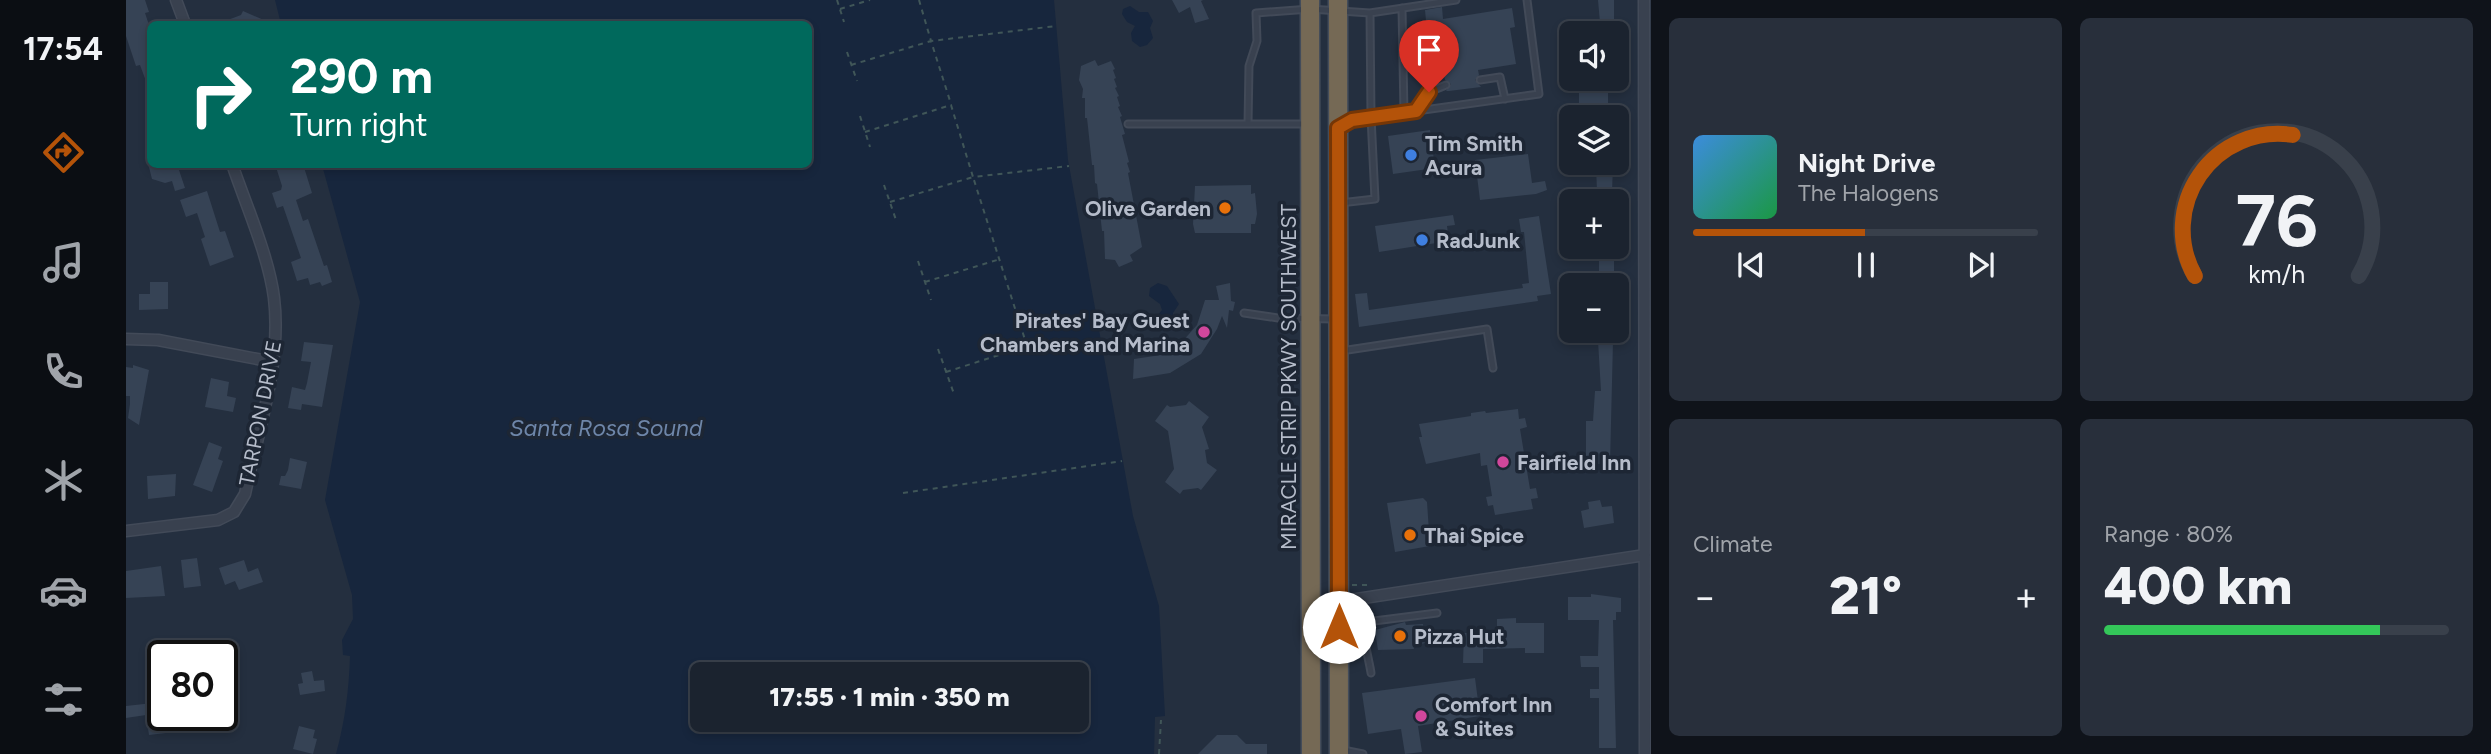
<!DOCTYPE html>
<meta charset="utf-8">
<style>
body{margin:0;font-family:Figtree,sans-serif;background:#282f3b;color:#f1f3f6;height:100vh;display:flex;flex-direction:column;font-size:26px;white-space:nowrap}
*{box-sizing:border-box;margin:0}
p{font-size:23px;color:#a0a4aa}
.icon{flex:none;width:38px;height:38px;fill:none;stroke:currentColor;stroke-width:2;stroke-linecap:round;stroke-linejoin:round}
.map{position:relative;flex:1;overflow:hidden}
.side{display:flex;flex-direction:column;gap:18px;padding:18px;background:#0f131a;width:840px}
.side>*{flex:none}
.guide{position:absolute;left:21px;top:21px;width:665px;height:147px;border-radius:10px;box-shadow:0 4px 10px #0003,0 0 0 2px #39404b;background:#00695c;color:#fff;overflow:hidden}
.controls{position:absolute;left:1433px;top:21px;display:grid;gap:14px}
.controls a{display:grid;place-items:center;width:70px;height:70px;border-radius:10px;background:#1b232f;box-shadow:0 4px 10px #0003,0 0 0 2px #39404b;font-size:35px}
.speed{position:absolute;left:21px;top:640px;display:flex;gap:14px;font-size:35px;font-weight:700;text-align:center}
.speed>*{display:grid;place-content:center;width:91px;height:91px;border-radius:50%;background:#1b232f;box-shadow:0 4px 10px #0003,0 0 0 2px #39404b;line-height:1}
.speed .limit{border:4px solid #111;border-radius:10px;background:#fff;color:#111}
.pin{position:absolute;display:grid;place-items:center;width:60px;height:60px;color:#fff;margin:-72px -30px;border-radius:50% 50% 50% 0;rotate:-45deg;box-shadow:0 0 7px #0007}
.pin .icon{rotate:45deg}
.me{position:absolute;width:77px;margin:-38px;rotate:0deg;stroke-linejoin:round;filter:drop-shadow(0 0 5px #0008)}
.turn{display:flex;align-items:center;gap:24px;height:147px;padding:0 28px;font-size:32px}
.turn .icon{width:91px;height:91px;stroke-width:2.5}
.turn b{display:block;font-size:49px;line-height:60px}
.big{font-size:52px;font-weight:800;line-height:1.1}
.side .card{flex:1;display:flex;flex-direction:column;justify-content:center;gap:10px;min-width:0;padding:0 24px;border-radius:10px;background:#282f3b}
.side .dial{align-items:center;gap:0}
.dial svg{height:182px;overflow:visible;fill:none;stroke:#39404b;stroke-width:7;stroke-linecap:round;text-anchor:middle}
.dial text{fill:#f1f3f6;stroke:none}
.song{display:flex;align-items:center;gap:21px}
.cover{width:84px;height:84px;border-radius:10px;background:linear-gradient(135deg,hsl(210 70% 55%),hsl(140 70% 35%))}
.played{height:7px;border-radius:4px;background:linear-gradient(90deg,#b45309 50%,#39404b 50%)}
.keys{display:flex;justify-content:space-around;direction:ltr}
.heat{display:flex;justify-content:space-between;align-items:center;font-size:38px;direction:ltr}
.charge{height:10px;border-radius:5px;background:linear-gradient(90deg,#34c759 80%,#39404b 0)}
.side .tiles{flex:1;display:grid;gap:18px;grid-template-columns:repeat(2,1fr)}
.trip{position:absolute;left:564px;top:662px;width:399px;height:70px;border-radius:10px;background:#1b232f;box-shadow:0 4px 10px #0003,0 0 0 2px #39404b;font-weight:800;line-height:70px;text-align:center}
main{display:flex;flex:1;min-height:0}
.tab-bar{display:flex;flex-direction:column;width:126px;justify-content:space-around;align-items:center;background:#0b0e13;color:#a0a4aa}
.tab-bar .icon{width:49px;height:49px}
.tab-bar .active{color:#b45309}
.tab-bar b{font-size:32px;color:#f1f3f6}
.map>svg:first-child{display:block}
.water{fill:#17263d;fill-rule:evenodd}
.building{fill:#364355}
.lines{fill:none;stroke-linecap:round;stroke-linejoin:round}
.lane-casing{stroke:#424a58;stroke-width:9}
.street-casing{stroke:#424a58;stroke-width:13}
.highway-casing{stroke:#434c5a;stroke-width:21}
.path{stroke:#405658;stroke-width:2;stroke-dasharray:5 5;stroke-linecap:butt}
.lane{stroke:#39414f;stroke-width:5}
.street{stroke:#39414f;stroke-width:10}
.highway{stroke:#756955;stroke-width:18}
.route-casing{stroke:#753606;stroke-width:18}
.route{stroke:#b45309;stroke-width:12}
.shop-dot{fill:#3f7fe0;stroke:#1d2634;stroke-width:2.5}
.food-dot{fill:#e8710a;stroke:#1d2634;stroke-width:2.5}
.hotel-dot{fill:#d1479c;stroke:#1d2634;stroke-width:2.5}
.labels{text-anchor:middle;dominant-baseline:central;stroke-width:7;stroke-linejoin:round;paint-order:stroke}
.poi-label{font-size:21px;font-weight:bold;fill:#b5bcca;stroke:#1d2634;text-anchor:start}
.street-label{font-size:21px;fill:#b5bcca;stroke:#1d2634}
.water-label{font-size:23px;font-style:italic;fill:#6e86a9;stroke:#1d2634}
</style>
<main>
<nav class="tab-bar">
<b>17:54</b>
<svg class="icon active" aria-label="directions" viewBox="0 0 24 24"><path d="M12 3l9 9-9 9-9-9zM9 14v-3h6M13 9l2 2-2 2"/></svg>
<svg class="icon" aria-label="music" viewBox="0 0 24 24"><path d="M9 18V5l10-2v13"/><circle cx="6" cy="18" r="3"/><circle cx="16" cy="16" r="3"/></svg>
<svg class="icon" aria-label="phone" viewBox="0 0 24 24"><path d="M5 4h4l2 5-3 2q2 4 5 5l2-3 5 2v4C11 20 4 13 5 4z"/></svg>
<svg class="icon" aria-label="climate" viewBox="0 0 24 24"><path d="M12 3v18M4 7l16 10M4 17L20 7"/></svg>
<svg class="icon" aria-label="car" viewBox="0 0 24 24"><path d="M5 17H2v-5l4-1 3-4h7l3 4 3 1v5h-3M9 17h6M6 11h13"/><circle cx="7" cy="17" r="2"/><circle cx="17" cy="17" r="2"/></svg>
<svg class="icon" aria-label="filters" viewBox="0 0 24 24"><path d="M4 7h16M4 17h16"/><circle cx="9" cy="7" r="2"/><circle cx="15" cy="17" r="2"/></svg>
</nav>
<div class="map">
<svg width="1525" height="754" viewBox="0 0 1525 754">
<rect width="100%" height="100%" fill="#242f3f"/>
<path class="water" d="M149,0H928L942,160L1007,516L1033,606L1039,716L1029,717L1028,754H210C219,721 223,690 224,656L217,655L216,640L227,619L226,595L199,500L234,302L196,165L682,164V24H155ZM576,674H950V719H576Z
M1004,6L1013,12H1022L1027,21L1024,28L1027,38L1021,45L1014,47L1006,41L1005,33L1009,26L1001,22L996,14L997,9Z
M1032,283L1041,286L1053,304L1047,313L1046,322L1040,326L1031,321V316L1036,310L1034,304L1023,296L1024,288Z"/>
<path class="building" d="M0,0H19L23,12L19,13L24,28V92L14,65L10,66L0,36Z
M1046,0H1077L1075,1L1083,19L1069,23L1064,7L1053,13Z
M1472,0H1488V23H1474Z
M1316,7L1317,19L1386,8L1389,27L1384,28L1390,64L1352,70L1353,75L1349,80L1355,87L1323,91H1320L1325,84L1319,80L1318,75L1302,77L1301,69L1295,63L1289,23L1300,21L1299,10Z
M117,11L147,24H91L115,15Z
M969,60L972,66L985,61L989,69L987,70L990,78L988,79L991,87L989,88L993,96L991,97L994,106L992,107L996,116L994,117L999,134L996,135L1003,162L1001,163L1004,172L1002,173L1016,247L1004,255L1007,261L993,267L989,260L979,259L978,231H976L971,184L969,183L968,165H966L962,127L961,118H959V98H956L957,89L953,80L955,66Z
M1462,79H1482V106H1453V91H1463Z
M1304,130L1309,168L1267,174L1262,136Z
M1402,154L1406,183L1419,181L1421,190L1410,194L1354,200L1349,160Z
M30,164H51L59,188L49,191L46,181L39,183L26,179L23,167Z
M149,164H177L186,193L170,200L177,221L182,219L198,266L201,265L206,282L196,286L194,282L184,285L182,278L171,281L165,262L175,258L157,206L151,208L146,193L155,190L156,186Z
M1470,165H1487L1486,192H1471Z
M1125,185V194L1129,193L1131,214L1129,224H1125V233H1069L1067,224L1069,186Z
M81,191L94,232L99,231L108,257L84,266L75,239L79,237L71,213L60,217L54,200Z
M1327,215L1329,225L1321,226L1323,241L1253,252L1249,226Z
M1413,216L1425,294L1411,296L1412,301L1233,327L1229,294L1241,293L1243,310L1397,288L1396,284L1403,283L1398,232H1395L1393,219Z
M1473,253H1488V285H1473Z
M24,282H42V309L13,310V294H24Z
M1104,283L1105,301L1109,302L1107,311L1103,310L1101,328L1096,316L1091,329L1075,354L1044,373L1007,379L1008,359L1035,355L1055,343L1071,325L1079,300H1093L1090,286Z
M1472,341H1487L1484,464H1462L1463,456H1460V421H1467L1469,391H1475Z
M178,342L207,345L196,407L176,404L175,410L162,408L166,387L179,390L181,383L185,362L175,361Z
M7,365L23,370L13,425L2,418L4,404V396H0V367L7,368Z
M85,378L103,382L101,396L110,398L107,412L79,407Z
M1063,401L1083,417L1076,427L1083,449L1079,450L1081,463L1091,470L1075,490L1072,488L1057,490L1054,494L1039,482L1048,469L1042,431L1029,421L1041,405L1044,407L1060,405Z
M1392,409L1393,419L1399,418L1401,427L1394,429L1404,489L1410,488L1412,498L1405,499L1407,509L1369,515L1367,505L1362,506L1360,497L1366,496L1361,465L1355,466L1354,453L1300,464L1293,437H1296L1293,424L1345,416V413L1359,411L1360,413Z
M83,442L96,447L92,459L97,461L86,492L67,485Z
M164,458L181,462L175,489L153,485L155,476H159L162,470Z
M50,474L49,496L22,499L21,476Z
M1297,498L1301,502L1304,546L1269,552L1261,503Z
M1474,500L1476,507L1486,506L1488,523L1458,528L1455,511L1463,509L1462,502Z
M71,558L75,586L58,588L55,560Z
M118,560L122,572L132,568L137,582L113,590L109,581L99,585L93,568Z
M35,566L39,596L0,598V571Z
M1465,594L1495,598V612H1490V620H1487L1490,748H1473V698H1464V689H1473V667H1455L1454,656H1472L1473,620H1442V597H1465Z
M1390,618V623H1418V653H1399V648L1357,649V663H1337L1338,633H1371V619Z
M1279,622L1280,625L1297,624L1300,643L1287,645L1288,649L1252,650L1249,630Z
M186,671L188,681L198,680L199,691L174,695L172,684L177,683L175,673Z
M1349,678L1354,716L1292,726L1296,752L1279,754L1275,729L1242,734L1236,693Z
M37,694L40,733L23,735L20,715L0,718V706L27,703L26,695Z
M173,726L189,730L187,738L191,739L187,754L167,749Z
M1091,735H1111L1120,744H1141V754H1072Z"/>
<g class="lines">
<defs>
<path id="lane" d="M1276,8L1278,113
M1354,80L1374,77L1379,99
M1290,111L1303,92L1320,85
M1002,124H1181
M1122,124L1123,66L1131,41L1130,13L1184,9L1244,13L1330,0
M1215,126L1226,120L1413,94L1401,0
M1214,203L1249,199L1245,117L1244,13
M1118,313L1152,318L1209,319
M1215,351L1361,329L1367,368
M1245,673C1243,657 1232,631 1248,621L1311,613
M1217,750L1237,754"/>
<path id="street" d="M50,0L59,24
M1518,0L1519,754
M0,339L32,340L147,362
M0,531L92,520L108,512L119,494C132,431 156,363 148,298C143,257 120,205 106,164
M1185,606L1519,555"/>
<path id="highway" d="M1184,0L1185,754
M1212,0L1213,754"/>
</defs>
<use href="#lane" class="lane-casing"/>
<use href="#street" class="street-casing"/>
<use href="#highway" class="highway-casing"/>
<path class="path" d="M711,0L718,22
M793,0L805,41L930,26
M714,9L744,0
M721,52L731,81
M725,65L805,41L825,104
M734,116L744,147
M739,132L825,105L847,177L943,166
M758,185L770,220
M764,202L847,177L901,346
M792,261L805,300
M799,282L871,260
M812,349L828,394
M820,372L901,346L974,342
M777,493L996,461
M1226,585H1245
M1033,754L1035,720"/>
<use href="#lane" class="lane"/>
<use href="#street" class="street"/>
<use href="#highway" class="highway"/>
</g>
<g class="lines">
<defs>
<path id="route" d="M1213,627L1212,128L1226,120L1290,111L1303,92"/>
</defs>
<use href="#route" class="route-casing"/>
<use href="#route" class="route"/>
</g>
<g class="shop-dot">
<circle cx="1285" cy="155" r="7"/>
<circle cx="1296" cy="240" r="7"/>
</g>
<g class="food-dot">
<circle cx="1099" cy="208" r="7"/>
<circle cx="1284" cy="535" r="7"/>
<circle cx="1274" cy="636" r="7"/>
</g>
<g class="hotel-dot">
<circle cx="1078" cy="332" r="7"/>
<circle cx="1377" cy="462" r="7"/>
<circle cx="1295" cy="716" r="7"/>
</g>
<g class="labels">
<g class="poi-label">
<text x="1299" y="143">Tim Smith<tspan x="1299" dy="24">Acura</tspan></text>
<text x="1085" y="208" text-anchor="end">Olive Garden</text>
<text x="1310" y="240">RadJunk</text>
<text x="1064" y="320" text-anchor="end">Pirates' Bay Guest<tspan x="1064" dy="24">Chambers and Marina</tspan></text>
<text x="1391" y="462">Fairfield Inn</text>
<text x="1298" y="535">Thai Spice</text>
<text x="1288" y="636">Pizza Hut</text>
<text x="1309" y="704">Comfort Inn<tspan x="1309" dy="24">&amp; Suites</tspan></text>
</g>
<g class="street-label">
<text transform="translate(1162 377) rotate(-90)">MIRACLE STRIP PKWY SOUTHWEST</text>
<text transform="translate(134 413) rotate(-79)">TARPON DRIVE</text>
</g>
<g class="water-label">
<text x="480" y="428">Santa Rosa Sound</text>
</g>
</g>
</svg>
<div class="controls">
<a><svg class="icon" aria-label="sound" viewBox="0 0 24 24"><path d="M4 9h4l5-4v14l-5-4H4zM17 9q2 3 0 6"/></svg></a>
<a><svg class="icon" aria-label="layers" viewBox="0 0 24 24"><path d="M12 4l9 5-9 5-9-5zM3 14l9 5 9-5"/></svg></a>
<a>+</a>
<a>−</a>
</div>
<div class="speed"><div class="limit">80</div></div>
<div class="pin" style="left:1303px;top:92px;background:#d93025"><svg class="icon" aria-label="arrive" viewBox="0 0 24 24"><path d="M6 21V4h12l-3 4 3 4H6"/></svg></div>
<svg class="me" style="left:1213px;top:627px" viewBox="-20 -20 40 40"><circle r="19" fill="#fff"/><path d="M0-13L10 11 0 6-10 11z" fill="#b45309"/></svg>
<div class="trip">17:55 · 1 min · 350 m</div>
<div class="guide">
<div class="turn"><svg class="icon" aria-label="right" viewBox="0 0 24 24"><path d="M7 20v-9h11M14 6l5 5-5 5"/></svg><div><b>290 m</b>Turn right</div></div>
</div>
</div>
<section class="side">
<div class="tiles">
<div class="card">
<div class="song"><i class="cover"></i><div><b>Night Drive</b><p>The Halogens</p></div></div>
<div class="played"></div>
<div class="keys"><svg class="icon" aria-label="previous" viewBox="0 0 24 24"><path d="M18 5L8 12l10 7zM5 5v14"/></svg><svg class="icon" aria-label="pause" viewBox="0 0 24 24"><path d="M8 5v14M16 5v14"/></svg><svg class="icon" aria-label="next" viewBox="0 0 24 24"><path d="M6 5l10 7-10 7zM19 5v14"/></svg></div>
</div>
<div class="card dial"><svg viewBox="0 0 100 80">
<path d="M14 69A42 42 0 1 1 86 69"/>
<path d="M14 69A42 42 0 0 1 57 7" stroke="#b45309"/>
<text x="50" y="56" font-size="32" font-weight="700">76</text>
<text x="50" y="72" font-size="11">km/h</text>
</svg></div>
<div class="card"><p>Climate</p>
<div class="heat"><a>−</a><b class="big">21°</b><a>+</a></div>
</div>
<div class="card"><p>Range · 80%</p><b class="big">400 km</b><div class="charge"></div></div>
</div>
</section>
</main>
